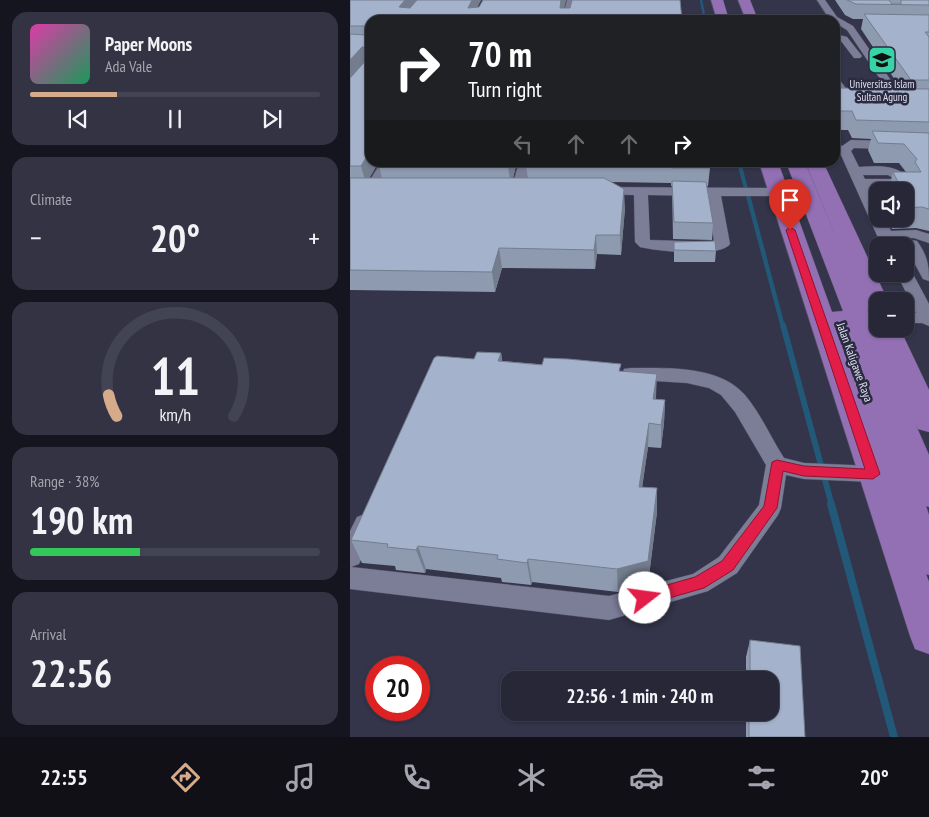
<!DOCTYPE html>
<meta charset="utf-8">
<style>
body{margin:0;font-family:"PT Sans Narrow",sans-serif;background:#333343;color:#f1f3f6;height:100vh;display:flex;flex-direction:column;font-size:19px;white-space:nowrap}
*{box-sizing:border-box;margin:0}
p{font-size:16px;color:#a4a5ae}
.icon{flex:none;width:28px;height:28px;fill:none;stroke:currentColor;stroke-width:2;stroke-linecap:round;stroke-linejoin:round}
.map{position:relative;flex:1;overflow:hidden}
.sheet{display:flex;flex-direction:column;gap:12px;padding:12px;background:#15151f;width:350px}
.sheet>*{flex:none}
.top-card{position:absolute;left:15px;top:15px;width:475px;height:152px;border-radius:15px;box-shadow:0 1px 4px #0004,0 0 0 1px #434453;background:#202124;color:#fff;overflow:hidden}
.fabs{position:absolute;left:519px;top:182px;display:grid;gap:10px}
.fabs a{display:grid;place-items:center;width:45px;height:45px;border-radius:10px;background:#272738;box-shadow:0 1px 4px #0004,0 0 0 1px #434453;font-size:25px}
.speed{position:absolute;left:15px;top:656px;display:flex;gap:10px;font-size:25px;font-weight:700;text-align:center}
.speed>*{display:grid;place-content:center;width:65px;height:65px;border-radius:50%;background:#272738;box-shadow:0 1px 4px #0004,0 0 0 1px #434453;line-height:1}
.speed .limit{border:8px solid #d22;background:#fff;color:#111}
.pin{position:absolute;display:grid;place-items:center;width:42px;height:42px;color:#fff;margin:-51px -21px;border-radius:50% 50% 50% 0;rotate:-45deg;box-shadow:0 0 5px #0007}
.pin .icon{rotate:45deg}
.me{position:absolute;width:55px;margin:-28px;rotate:75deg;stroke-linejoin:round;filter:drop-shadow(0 0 4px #0008)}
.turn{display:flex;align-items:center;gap:18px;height:105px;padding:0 20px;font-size:22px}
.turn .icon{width:65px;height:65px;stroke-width:2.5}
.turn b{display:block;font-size:35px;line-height:42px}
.lanes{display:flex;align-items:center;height:48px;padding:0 20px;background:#0003;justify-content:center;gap:25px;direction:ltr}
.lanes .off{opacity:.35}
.big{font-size:38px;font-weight:800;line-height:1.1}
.sheet .tile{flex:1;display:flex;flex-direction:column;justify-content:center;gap:8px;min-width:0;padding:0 18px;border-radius:15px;background:#333343}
.sheet .dial{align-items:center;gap:0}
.dial svg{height:130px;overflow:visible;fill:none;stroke:#434453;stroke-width:7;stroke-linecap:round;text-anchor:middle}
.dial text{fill:#f1f3f6;stroke:none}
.song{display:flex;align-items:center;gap:15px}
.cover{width:60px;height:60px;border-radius:8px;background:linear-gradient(135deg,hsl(320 70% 55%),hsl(150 70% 35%))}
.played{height:5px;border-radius:2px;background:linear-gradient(90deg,#d6ab8b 30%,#434453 30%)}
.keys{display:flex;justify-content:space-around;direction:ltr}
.heat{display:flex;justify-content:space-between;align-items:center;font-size:28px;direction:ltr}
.charge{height:8px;border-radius:4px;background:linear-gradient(90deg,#34c759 38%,#434453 0)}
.trip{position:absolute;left:151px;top:671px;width:278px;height:50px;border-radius:15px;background:#272738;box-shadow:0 1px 4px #0004,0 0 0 1px #434453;font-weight:800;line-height:50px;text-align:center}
.menu{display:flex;height:80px;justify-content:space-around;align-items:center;background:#101016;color:#a4a5ae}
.menu .icon{width:35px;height:35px}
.menu .active{color:#d6ab8b}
.menu b{font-size:22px;color:#f1f3f6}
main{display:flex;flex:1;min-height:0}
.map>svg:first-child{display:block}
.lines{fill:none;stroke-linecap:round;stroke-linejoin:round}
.stream-far4{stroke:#225878;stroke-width:2.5}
.stream-far3{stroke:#225878;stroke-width:4}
.stream-far2{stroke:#225878;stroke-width:4.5}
.stream-far1{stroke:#225878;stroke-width:6}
.stream{stroke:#225878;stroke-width:8}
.minor-casing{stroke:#535265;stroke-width:1}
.highway-casing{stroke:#535265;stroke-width:1}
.minor{fill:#7c7d97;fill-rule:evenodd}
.highway{fill:#9370b4;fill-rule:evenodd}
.wall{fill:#8d9aaf}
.shaded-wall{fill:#737d8e}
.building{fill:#a4b3cb;stroke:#737d8e}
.route{fill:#e11d48;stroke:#92132f}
.labels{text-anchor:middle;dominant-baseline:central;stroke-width:5;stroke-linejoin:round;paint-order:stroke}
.far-poi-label{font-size:11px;fill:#dfe0ef;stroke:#2a2a40}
.street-label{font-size:12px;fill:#dfe0ef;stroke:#2a2a40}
</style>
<main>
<section class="sheet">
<div class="tile">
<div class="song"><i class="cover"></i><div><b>Paper Moons</b><p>Ada Vale</p></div></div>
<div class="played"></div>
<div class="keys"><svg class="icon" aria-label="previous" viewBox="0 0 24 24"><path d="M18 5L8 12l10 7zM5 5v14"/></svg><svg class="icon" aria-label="pause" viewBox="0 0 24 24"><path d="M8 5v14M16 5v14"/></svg><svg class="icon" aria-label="next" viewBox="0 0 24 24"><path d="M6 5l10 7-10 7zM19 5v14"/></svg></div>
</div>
<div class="tile"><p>Climate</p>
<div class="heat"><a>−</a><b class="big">20°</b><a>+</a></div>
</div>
<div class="tile dial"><svg viewBox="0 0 100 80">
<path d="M14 69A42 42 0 1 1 86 69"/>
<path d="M14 69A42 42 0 0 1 9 56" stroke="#d6ab8b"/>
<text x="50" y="56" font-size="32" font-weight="700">11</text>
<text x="50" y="72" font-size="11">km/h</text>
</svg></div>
<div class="tile"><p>Range · 38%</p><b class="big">190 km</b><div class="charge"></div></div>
<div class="tile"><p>Arrival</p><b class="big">22:56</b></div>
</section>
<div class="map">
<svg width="579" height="737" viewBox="0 0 579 737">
<rect width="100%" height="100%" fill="#34344a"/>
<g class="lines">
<path class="stream-far4" d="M351,0L355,20"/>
<path class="stream-far3" d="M389,162L396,189"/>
<path class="stream-far2" d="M396,188L433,327"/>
<path class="stream-far1" d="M433,325L482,506"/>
<path class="stream" d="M481,504L544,737"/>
<defs>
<path id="minor" d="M217,0H225L220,20H212Z
M467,0H475L487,17L503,26L554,99H579V105L547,104L497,30L485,23V20H480Z
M485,34L497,37L512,56L510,58H504L491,41L485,40Z
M485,78L489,79L497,90L511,91L516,94L511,97L490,95L485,88Z
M501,140L579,142V150L504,148L501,151L509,167C527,166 548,164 560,180L545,187H519L528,204V219H535L541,231L566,230L579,234V243L564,238H550L567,241C577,255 579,264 579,281L573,279L555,246H534L530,242L491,155L485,156V144L492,146ZM513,175H538L545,179H515Z
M31,162H44L26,193H16L14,190Z
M169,162H182L175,191L168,195L161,191Z
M249,187L427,188L434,192L427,196H371L380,244C370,258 306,251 290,247L285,242L284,195L244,194L242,191ZM298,195L357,196L364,242L300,240Z
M555,269L563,274L579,304V326L572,323H555V313H566L547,274H555Z
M507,313H528V323L501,322L498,318L501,314Z
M281,368C317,368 369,365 395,395C411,414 421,438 434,458L454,463L523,466L531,468L534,474L531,480L523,482L454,479L436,475L431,508L428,515L387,573L358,591L259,620L0,589V531L7,517L15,514L23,517L27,524L9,564L1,567L259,596L343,574L369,557L409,505L416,465L385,412L371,395L359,388L337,383L274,379L272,374L274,369Z"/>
<path id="highway" d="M361,0H373L379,20H367Z
M388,0H400L408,20H396Z
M409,162H428L482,312L493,311L436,162H455L490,247L457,166L459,162H473L538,301H528V314L519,312L517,309L525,328L528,324V329H550L579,390V432L568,429L565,423L579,455V507L576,506L579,515V575L576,574L579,582V654L565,649L560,636Z"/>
</defs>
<use href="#minor" class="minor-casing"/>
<use href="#highway" class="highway-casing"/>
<use href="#minor" class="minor"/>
<use href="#highway" class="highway"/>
</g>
<path class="wall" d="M0,0H131L127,7L216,0L214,8L332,20H20V178H32L29,166L31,162H167L163,178H178L176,167L177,162H359L360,168L358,186H357L363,223L362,240L323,239L322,186H321V183L261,182L275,208L271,255L247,254L245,269L152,268L145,292L0,290Z
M485,0H579V231L566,228L542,229L537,219H555V191H533L535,184H540L543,172H556L549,163H524L518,150L521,139L502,138L498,130H487L485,125V88L551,89L511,29L513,19H503L495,15Z
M324,242L366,251L365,262H324Z
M151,353L152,361L271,371L306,399L315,400L314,423L311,448L298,447L292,487L307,488V512L298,584L268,592L182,582L181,585L152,582L151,578L76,569L75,573L46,570L45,566L12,563L1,540L124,359Z
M400,640L455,737H396V712H420V680H396V657Z"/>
<path class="shaded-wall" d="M55,0H69L52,20L49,7Z
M122,0H131L121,20L118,8Z
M211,0H216L211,20L210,8Z
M12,47H18L20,57L0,80V60Z
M20,151V162H29L16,184L11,166Z
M160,162H167L161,185L158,167Z
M274,189L275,208L271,255L270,235Z
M246,235L247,254L245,269L244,250Z
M149,248L152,268L145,292L142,272Z
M151,353L155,377L148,361Z
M307,374L306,398L303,422V399Z
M315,400L314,423L311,448V425Z
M299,423L298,447L289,510V487Z
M307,488V512L298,584L268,592L267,569Z
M68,546L76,569L75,573L66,550Z
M178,559L182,582L181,585L177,563Z"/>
<path class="building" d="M0,0H55L49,7L60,8L67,0H122L118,8L129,7L133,0H211L210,8H220L222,0H330L332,20H20V151L11,166H0V78L1,77L18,58V47H12L0,60V34L16,35L18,26H0Z
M497,0H539L542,4H551V0H579V5L506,4Z
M514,14L579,15V32H575L579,37V80H561Z
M485,88L579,89V122L506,120L502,111H490L485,98Z
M522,131L579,133V209L572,207L555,208V191H539L535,184H549L543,172H571L565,162L567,159L554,144L528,143Z
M31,162H160L158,167L29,166Z
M177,162H359L360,168H322V165L226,164L232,167H176Z
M0,178H254L274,189L270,235H246L244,250L149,248L142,272L0,270Z
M322,181L356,182L363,223L324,222Z
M365,241L366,251L324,250V242Z
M127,352L151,353L148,361L192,365L194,358L218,359L271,364L269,371L307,374L303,399L315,400L311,425L299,423L289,487L307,488L298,561L267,569L178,559L177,563L147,559L148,555L68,546L66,550L37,547L38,544L1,540L84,358L87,356L124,359Z
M400,640L450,646L455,737H399V712H420V680H400Z"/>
<path class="route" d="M440,227L445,230L530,474L523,479L454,476L433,471L427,508L383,570L354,588L295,605L289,603L287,598L289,593L345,577L372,561L414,506L422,462L427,460L454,466L515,469L436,230Z"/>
<defs>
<symbol id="university-square" viewBox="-11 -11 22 22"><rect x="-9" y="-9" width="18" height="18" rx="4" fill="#37d4a6" stroke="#2a2a40"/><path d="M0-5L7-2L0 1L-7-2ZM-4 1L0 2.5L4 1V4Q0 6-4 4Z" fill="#111"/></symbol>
</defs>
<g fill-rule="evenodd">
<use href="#university-square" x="516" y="44" width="32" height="32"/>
</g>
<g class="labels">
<g class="far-poi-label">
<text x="532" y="84">Universitas Islam<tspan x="532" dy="13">Sultan Agung</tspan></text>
</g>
<g class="street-label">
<text transform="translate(505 362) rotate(70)">Jalan Kaligawe Raya</text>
</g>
</g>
</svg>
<div class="fabs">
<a><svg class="icon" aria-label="sound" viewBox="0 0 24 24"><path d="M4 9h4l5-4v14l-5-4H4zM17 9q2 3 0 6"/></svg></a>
<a>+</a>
<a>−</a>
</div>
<div class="speed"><div class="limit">20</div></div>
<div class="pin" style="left:440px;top:230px;background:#d93025"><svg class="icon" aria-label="arrive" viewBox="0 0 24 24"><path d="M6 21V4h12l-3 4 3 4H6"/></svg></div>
<svg class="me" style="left:295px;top:598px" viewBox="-20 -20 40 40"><circle r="19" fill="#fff"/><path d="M0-13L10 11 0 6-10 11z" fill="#e11d48"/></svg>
<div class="trip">22:56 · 1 min · 240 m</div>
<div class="top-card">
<div class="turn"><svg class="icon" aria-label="right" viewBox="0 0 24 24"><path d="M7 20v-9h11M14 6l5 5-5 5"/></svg><div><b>70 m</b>Turn right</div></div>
<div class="lanes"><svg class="icon off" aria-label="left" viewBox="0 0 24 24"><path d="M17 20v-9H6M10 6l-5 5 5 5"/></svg><svg class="icon off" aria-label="ahead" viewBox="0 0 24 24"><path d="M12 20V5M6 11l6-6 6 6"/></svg><svg class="icon off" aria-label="ahead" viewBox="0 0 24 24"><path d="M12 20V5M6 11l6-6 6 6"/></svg><svg class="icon" aria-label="right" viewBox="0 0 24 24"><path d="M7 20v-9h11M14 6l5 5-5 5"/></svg></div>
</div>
</div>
</main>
<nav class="menu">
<b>22:55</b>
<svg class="icon active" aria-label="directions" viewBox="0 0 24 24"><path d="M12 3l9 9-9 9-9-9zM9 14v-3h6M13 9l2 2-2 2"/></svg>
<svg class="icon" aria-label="music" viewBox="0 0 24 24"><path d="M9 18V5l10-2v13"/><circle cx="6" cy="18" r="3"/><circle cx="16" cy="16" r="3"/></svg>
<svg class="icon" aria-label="phone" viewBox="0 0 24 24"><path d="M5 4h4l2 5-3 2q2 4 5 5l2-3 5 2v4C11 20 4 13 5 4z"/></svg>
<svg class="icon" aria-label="climate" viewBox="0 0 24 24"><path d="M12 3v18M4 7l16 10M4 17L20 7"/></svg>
<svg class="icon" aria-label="car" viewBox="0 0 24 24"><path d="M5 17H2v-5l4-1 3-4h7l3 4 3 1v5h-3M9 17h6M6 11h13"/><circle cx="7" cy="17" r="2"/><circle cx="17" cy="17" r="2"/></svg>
<svg class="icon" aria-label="filters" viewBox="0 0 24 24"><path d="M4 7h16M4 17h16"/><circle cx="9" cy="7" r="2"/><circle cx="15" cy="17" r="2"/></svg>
<b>20°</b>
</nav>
